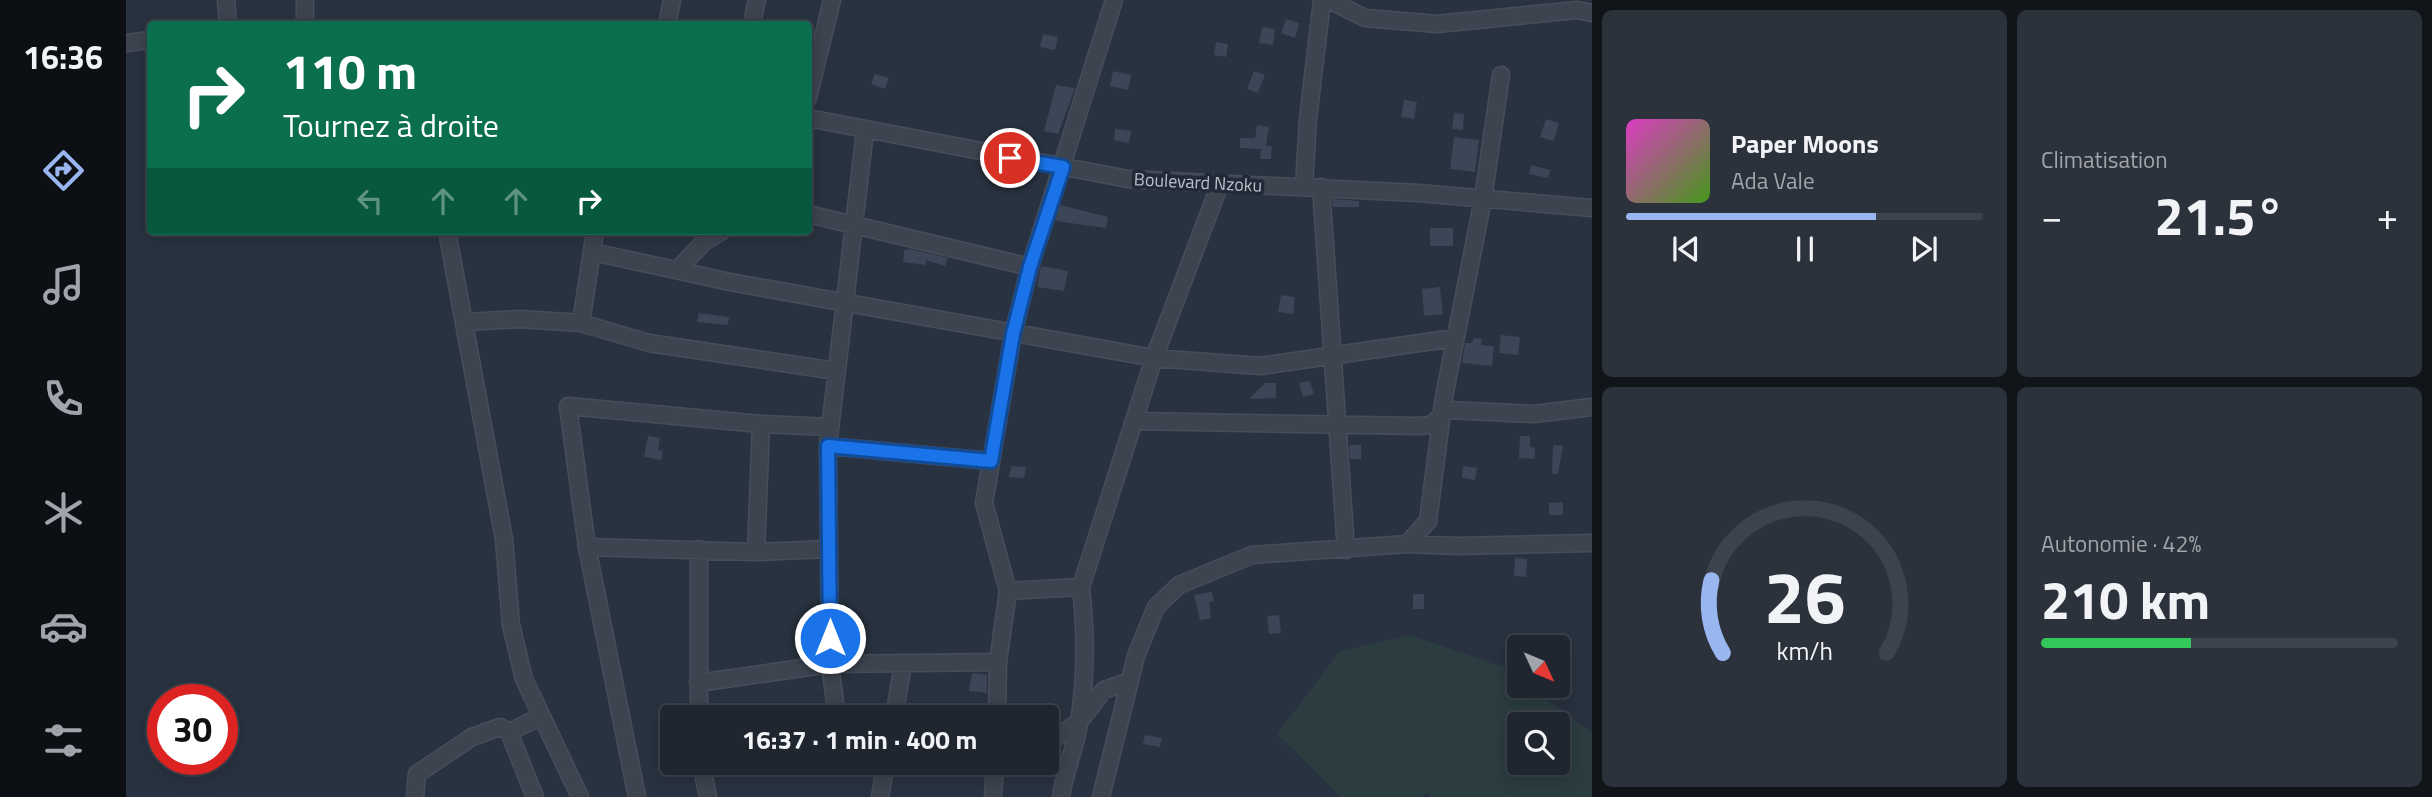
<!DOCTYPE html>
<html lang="fr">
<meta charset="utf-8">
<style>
body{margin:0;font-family:"Titillium Web",sans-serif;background:#2c323c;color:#f1f3f6;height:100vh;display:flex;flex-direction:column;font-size:26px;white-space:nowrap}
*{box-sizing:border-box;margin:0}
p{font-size:23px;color:#a1a5ab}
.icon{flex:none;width:38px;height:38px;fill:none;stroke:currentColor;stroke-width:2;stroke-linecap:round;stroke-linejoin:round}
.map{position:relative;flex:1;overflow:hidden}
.details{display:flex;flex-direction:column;gap:10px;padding:10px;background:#11151a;width:840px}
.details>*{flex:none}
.banner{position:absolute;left:21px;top:21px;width:665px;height:214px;border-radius:7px;box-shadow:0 4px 18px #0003,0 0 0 2px #3c434c;background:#0b6e4f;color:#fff;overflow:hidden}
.needle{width:46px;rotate:134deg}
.tools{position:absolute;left:1381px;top:635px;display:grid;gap:14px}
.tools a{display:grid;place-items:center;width:63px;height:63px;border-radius:7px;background:#1f2630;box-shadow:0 4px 18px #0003,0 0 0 2px #3c434c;font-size:35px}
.speed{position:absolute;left:21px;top:684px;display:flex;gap:14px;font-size:35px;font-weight:700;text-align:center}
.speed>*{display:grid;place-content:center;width:91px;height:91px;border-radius:50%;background:#1f2630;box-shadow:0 4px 18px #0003,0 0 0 2px #3c434c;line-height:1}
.speed .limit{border:10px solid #d22;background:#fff;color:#111}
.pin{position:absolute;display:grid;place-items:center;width:60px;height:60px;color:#fff;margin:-30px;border:4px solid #fff;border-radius:50%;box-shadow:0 2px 7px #0007}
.me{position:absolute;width:77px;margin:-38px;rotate:0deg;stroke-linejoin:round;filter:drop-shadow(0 0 5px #0008)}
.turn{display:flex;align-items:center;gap:24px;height:147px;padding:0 21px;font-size:32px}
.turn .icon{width:91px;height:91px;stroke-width:2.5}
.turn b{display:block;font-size:49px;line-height:60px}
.lanes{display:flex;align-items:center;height:66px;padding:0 21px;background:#0003;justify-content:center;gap:35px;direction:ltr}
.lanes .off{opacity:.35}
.big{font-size:52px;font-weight:700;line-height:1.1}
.details .widget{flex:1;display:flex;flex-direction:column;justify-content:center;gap:10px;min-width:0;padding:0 24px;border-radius:10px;background:#2c323c}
.details .dial{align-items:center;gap:0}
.dial svg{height:182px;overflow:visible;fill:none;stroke:#3c434c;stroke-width:7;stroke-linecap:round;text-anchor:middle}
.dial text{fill:#f1f3f6;stroke:none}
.song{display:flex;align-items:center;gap:21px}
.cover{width:84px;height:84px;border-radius:10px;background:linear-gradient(135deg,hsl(310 70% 55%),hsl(100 70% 35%))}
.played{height:7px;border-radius:4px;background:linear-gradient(90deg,#9ab6f0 70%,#3c434c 70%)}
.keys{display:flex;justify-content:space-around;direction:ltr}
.heat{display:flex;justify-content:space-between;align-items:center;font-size:38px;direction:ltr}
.charge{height:10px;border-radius:5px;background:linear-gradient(90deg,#34c759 42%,#3c434c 0)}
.details .tiles{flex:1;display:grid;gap:10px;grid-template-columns:repeat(2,1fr)}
.trip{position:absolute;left:534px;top:705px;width:399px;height:70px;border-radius:7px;background:#1f2630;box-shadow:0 4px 18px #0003,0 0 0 2px #3c434c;font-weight:700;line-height:70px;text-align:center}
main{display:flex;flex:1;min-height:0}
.tab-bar{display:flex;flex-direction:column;width:126px;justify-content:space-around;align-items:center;background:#0c0f13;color:#a1a5ab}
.tab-bar .icon{width:49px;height:49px}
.tab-bar .on{color:#9ab6f0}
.tab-bar b{font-size:32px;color:#f1f3f6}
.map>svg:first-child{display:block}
.green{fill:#2b3d41;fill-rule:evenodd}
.building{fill:#3c4656}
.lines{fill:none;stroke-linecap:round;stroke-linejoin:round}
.minor-casing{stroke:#474d5a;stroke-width:19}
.minor{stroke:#3d4450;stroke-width:16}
.route-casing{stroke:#114b97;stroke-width:18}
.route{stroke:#1a73e8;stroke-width:12}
.labels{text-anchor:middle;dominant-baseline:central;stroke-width:7;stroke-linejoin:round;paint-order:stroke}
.street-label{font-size:18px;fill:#babfca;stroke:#222936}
</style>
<main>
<nav class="tab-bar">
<b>16:36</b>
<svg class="icon on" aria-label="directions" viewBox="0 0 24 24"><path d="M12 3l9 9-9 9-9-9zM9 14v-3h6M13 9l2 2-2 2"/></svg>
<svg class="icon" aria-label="music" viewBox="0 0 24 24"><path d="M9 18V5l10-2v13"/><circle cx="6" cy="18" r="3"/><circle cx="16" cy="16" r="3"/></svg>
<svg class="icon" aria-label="phone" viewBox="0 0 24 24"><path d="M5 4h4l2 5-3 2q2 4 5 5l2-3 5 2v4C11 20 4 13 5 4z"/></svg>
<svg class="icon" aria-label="climate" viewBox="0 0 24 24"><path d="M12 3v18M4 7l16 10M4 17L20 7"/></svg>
<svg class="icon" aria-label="car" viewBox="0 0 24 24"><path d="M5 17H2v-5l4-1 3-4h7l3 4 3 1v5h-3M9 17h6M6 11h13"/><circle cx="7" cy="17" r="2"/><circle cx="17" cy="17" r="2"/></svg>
<svg class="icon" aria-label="filters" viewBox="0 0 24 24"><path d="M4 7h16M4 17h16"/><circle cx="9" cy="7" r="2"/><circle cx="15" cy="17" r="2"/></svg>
</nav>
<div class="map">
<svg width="1466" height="797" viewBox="0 0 1466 797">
<rect width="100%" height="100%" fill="#293240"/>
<path class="green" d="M1284,635L1377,667L1393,679V686H1402L1466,733V797H1304L1303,793L1294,797H1215L1151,734L1214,651ZM1393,724H1432V763H1393Z"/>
<path class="building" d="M1160,19L1173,23L1169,38L1155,33Z
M1136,27L1149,29L1147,45L1133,43Z
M917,34L932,37L929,50L914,47Z
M1090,42L1102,44L1100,57L1088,55Z
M987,71L1005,75L1002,90L984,86Z
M1128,71L1139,75L1132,93L1121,89Z
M749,74L763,78L759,89L745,84Z
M930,85L949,88L932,134L918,131Z
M1278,100L1291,102L1288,119L1275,117Z
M1328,113L1338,114L1337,130L1326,129Z
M1420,119L1433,123L1428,141L1414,137Z
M1131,125L1143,127L1140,146H1146L1145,159H1134L1135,149L1114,148V138H1129Z
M989,129L1005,131L1003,143L988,140Z
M1328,137L1353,140L1349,172L1324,169Z
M1405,165L1424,170L1422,178L1403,174Z
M1206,199L1233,201V207H1207Z
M934,205L982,217L980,228L929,221Z
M1304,228H1327V246H1304Z
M784,249L822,258L819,266L800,260V265L777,262L778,250Z
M915,266L942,271L938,291L911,287Z
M1314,287L1317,314L1298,316L1296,289Z
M1155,295L1169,297L1167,314L1152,312Z
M573,313L603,317L602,325L571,322Z
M1375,335L1394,337L1392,355L1373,353Z
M1348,338L1356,339L1355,345L1368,346L1366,366L1336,363L1339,343H1346Z
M1184,381L1188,394L1177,397L1173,383Z
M1139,383H1150V398L1123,399Z
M522,436L534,438L532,450L537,451L535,460L518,457Z
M1394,436H1404V447L1409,448L1408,459L1393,458Z
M1223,445H1235V459H1224Z
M1427,445L1437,446L1432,474H1426Z
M885,466L900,467L898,478L883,477Z
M1337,466L1351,468L1349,480L1336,478Z
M1437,502V515H1423V503Z
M1389,558L1401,559L1400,577L1388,576Z
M1086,592L1088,601L1083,602L1085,618L1074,620L1068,595Z
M1287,594H1298V609H1287Z
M1153,615L1155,633L1143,634L1141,616Z
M846,673L861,675V693L843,691Z
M1019,735L1036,738L1034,747L1017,744Z"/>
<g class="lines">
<defs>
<path id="minor" d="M100,0L102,24
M1203,0L1239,18L1311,24L1451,10L1466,13
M179,24V0
M541,24L546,0
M626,24L631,0
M0,43L24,40
M682,98L706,0
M682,118L1002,179L1292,193L1466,208
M1178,186L1182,119L1196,0
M1195,187L1220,550
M682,214L904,267
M321,231L378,539L385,625L398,679L454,797
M467,252L604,282L1028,358L1134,366L1328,338
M551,270L578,242L596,231
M339,322L394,319L455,323L523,343L710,371
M455,323L469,231
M1009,421L1293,426L1305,425L1322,410L1408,414L1466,407
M702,446L865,461
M1281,544L1302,521L1318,397L1357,199L1375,75
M461,547L630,552L703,549
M573,549V718
M630,552L635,424
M882,591L955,587
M572,683L704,664L872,662
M711,718L704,664L702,446L739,131
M768,718L777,663
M871,718L872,662L882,591L858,503L887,334L904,267L988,0
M383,732L414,717
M920,744L953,722L978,690L1004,681
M847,763L869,769L885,763
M289,797L291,774L346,737L374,727L383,732L409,797
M511,797L461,547L442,406L635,424L704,427
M582,797L575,763H646
M754,797L760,763
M867,797L869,763
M935,797C938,773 948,752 952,729C960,683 960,632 955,587L1028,358L1094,184
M975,797L1010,656L1030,607L1053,585L1126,555L1281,544L1332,546L1466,543"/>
</defs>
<use href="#minor" class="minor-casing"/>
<use href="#minor" class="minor"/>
</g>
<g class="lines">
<defs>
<path id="route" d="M704,638L702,446L865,461L887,334L904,267L937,167L884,158"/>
</defs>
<use href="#route" class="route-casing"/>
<use href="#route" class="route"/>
</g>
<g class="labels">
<g class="street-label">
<text transform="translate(1072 182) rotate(3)">Boulevard Nzoku</text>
</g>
</g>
</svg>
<div class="tools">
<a><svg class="needle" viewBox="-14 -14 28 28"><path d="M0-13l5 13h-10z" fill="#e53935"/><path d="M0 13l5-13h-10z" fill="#a1a5ab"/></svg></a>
<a><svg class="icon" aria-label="search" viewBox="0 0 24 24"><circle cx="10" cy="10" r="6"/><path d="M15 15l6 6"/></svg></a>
</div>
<div class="speed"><div class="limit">30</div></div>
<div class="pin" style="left:884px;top:158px;background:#d93025"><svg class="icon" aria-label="arrive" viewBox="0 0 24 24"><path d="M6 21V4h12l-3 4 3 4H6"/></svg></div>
<svg class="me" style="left:704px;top:638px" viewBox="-20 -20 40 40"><circle r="17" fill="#1a73e8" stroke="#fff" stroke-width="3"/><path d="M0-11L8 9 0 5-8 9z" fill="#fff"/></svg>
<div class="trip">16:37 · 1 min · 400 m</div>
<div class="banner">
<div class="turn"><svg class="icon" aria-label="right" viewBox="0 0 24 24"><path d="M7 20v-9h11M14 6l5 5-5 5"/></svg><div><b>110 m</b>Tournez à droite</div></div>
<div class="lanes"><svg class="icon off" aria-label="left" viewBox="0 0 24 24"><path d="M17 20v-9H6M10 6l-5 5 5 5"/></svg><svg class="icon off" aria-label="ahead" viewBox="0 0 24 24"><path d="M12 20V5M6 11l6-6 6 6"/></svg><svg class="icon off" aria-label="ahead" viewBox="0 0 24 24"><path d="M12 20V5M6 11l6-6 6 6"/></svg><svg class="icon" aria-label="right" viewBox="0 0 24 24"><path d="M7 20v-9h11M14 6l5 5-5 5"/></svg></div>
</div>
</div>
<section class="details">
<div class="tiles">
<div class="widget">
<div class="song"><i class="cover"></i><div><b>Paper Moons</b><p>Ada Vale</p></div></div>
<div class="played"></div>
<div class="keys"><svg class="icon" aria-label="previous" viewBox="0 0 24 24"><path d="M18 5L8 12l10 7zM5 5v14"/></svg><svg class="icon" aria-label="pause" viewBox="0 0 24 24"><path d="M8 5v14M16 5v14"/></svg><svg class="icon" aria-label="next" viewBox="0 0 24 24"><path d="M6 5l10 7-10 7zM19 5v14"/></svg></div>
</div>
<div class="widget"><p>Climatisation</p>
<div class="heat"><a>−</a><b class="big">21.5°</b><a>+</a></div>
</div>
<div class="widget dial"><svg viewBox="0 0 100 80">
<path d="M14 69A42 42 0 1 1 86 69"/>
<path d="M14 69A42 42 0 0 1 9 37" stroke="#9ab6f0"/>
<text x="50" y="56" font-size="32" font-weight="700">26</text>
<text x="50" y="72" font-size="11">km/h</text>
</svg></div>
<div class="widget"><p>Autonomie · 42%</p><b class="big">210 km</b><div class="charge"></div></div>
</div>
</section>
</main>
